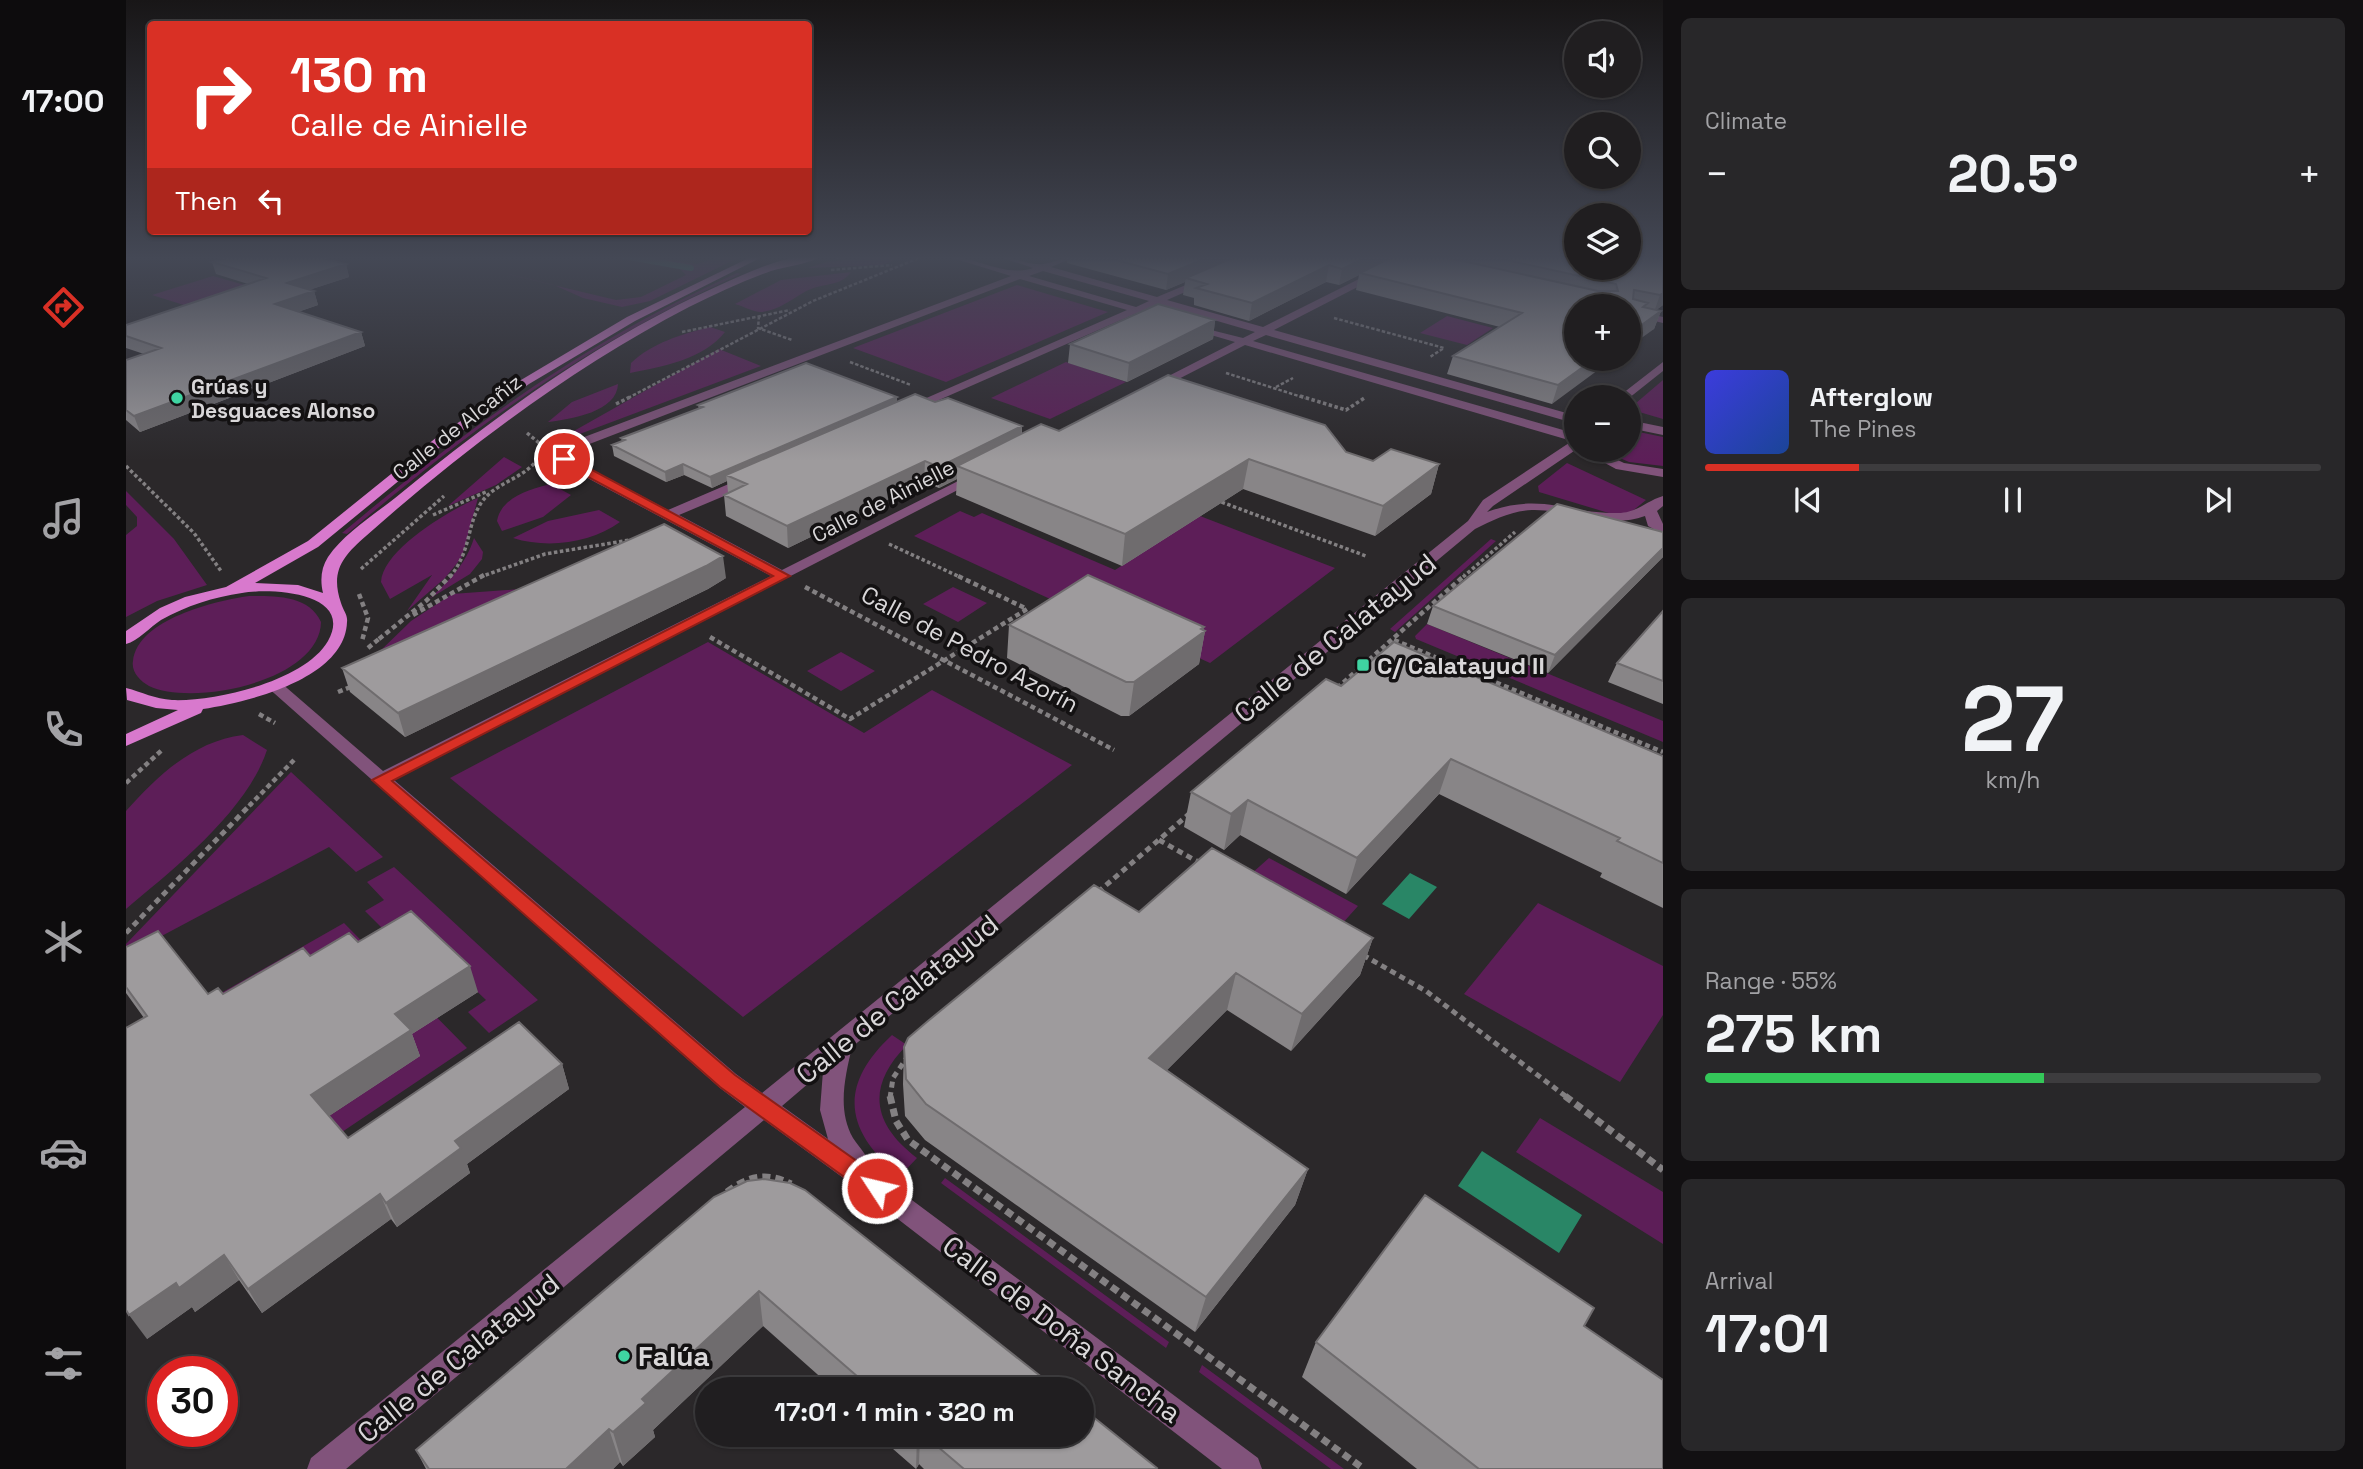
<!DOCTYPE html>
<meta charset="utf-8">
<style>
body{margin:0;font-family:"Space Grotesk",sans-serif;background:#282729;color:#f1f3f6;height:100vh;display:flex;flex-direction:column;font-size:26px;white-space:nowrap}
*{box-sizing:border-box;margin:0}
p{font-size:23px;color:#a2a2a5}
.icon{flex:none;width:38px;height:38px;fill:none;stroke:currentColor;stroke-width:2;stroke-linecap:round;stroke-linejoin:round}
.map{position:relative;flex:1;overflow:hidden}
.panel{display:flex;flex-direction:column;gap:18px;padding:18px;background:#121012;width:700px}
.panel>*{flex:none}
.guide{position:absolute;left:21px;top:21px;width:665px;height:214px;border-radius:7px;box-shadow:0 2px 5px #0004,0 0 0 2px #3d3c3e;background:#d93025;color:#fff;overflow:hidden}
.tools{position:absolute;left:1438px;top:21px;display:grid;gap:14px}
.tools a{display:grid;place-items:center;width:77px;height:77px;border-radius:50%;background:#201e20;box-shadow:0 2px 5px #0004,0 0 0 2px #3d3c3e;font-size:35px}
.speed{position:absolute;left:21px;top:1356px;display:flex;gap:14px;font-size:35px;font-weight:700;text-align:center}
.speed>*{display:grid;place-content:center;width:91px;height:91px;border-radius:50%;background:#201e20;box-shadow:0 2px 5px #0004,0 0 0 2px #3d3c3e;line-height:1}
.speed .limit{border:10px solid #d22;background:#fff;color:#111}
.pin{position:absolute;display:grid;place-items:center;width:60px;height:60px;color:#fff;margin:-30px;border:4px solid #fff;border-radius:50%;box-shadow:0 2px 7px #0007}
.me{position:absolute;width:77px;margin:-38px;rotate:305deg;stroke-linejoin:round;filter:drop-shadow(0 0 5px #0008)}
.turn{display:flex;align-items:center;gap:24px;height:147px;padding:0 28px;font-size:32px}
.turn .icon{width:91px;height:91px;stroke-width:2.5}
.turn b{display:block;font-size:49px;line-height:60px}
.then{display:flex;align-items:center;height:66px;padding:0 28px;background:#0003;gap:14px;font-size:26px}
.big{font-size:52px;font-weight:700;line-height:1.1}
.panel .widget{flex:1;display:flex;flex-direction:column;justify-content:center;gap:10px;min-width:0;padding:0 24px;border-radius:10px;background:#282729}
.panel .dial{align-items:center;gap:0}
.dial b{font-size:91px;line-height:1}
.song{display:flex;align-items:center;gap:21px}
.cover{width:84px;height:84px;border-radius:10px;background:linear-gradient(135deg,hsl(240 70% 55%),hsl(220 70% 35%))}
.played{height:7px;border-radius:4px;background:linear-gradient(90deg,#d93025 25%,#3d3c3e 25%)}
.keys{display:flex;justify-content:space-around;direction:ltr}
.heat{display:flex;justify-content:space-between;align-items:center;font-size:38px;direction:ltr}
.charge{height:10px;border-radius:5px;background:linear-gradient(90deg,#34c759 55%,#3d3c3e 0)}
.trip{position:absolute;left:569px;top:1377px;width:399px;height:70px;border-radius:35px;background:#201e20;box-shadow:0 2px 5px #0004,0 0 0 2px #3d3c3e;font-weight:700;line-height:70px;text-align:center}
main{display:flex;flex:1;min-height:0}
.menu{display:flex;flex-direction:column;width:126px;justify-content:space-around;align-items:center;background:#0d0c0d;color:#a2a2a5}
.menu .icon{width:49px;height:49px}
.menu .active{color:#d93025}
.menu b{font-size:32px;color:#f1f3f6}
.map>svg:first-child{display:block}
.green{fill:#5d1e58}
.water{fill:#298666}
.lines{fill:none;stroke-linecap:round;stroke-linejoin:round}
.stream{stroke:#298666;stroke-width:6}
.path-far4{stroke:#838082;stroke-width:2.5;stroke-dasharray:3.5 2;stroke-linecap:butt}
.path-far3{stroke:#838082;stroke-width:3.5;stroke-dasharray:3.5 2.5;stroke-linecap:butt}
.path-far2{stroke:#838082;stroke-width:4.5;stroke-dasharray:5 3.5;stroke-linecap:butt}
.path-far1{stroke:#838082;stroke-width:5;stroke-dasharray:6 4.5;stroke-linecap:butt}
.path{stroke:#838082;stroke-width:7;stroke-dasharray:8 5;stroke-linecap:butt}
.minor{fill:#81537b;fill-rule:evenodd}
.major{fill:#d879cd;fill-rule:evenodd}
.wall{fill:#888587}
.shaded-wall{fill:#6f6c6e}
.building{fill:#9e9b9d;stroke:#6f6c6e;stroke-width:2}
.route{fill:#d93025;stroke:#8d1f18;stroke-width:2}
.poi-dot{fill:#3fd4a2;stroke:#131112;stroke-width:2.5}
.labels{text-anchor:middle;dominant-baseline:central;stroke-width:7;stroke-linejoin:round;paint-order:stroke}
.far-poi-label{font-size:21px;font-weight:bold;fill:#d9d7d9;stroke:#131112;text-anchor:start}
.far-street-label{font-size:21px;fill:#d9d7d9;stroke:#131112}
.street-label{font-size:24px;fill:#d9d7d9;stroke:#131112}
.poi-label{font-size:24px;font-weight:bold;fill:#d9d7d9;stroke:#131112;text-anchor:start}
.near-street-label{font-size:28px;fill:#d9d7d9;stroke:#131112}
.near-poi-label{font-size:28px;font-weight:bold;fill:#d9d7d9;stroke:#131112;text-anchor:start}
</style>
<main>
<nav class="menu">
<b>17:00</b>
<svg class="icon active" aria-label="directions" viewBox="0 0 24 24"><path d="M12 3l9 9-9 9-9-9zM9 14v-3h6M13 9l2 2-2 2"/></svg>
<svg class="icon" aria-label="music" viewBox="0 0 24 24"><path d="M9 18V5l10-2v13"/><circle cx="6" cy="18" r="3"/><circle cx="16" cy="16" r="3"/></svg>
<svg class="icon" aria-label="phone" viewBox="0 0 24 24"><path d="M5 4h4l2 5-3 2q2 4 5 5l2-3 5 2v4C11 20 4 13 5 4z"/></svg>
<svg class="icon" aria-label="climate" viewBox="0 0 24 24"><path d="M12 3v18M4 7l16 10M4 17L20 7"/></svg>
<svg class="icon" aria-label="car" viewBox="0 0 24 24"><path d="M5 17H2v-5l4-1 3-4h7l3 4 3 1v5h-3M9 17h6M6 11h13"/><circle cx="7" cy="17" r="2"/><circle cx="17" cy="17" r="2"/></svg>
<svg class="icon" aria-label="filters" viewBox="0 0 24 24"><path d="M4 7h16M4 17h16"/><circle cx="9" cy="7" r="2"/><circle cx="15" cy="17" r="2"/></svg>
</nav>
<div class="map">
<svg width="1537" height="1469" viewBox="0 0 1537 1469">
<rect width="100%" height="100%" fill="#2b282a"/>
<path class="green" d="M481,256H515L571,264L599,256H616L524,301L496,307L457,298L428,285L323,260L490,300L515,297L560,275L553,268Z
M758,256H777L757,265L682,268L700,262Z
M725,272C715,286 700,283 685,289C668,296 656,310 635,312C627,312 617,306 609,304L655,280Z
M611,273L615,274C461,344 348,426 221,534L216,533C342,427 459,342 611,273Z
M87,276L122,286L61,306L26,295Z
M891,285L982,312L820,382L727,348Z
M1321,316L1367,328L1341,345L1294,333Z
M584,327L599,332C578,359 536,367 504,373L505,363C526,343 556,334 584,327Z
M593,349L635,366L443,438L439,436Z
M940,362L1000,382L924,419L865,398Z
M1537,380V419L1503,409Z
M492,384C491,412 445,419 422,422L446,402Z
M1503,430L1537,437V466L1503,462L1476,450H1503Z
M378,457L396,467L370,485L322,506Z
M1441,463L1520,500L1504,513L1486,514L1413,492L1412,486Z
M425,484L445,495L417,517L376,531L371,521C375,497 405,489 425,484Z
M0,491L48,539L81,585L31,601L0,617V535L11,526V517L0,505Z
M352,498L336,557L319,578L281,611L306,575L264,599L255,582C257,549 324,510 352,498Z
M473,510L494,522C465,543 422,549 387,538L422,521Z
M834,511L848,517L856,513L989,570L1074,516L1209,568L1084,663L943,599L935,604L788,536Z
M348,538L357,552L356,559L344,574L303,599C323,581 340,564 348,538Z
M1365,539L1370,541L1269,632L1264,629Z
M827,587L861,603L832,622L797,604Z
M394,589L251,654L285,621L326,594Z
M123,596C149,596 183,595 195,622C194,681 67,707 23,686C14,681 5,672 7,661C12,619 89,601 123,596Z
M1301,624L1537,721V742L1290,639L1289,636Z
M582,642L738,733L806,690L946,765L617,1017L324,778Z
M715,652L749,671L715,691L681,671Z
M117,735L141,750C121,811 48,869 0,909V811C31,776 68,741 117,735Z
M165,772L257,857L230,872L203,847L0,955V944Z
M1143,858L1232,906L1215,925L1125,874Z
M268,867L412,1000L363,1033L342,1012L360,1000L293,936L275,947L239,911L258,900L241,882Z
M1412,903L1537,966V1015L1494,1082L1338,994Z
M218,923L341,1048L210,1136L197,1120L293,1056L90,996Z
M766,1035L781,1045C740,1086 746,1124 791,1158L774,1176C718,1131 712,1085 766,1035Z
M1414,1118L1537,1192V1244L1390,1152Z
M819,1178L1043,1342L1040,1348L815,1183Z
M1076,1365L1218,1469H1205L1073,1372Z"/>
<path class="water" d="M1284,873L1311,887L1283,919L1256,904Z
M1356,1151L1456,1215L1433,1253L1332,1186Z"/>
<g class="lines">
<path class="stream" d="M497,256L565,268"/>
<path class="path-far4" d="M710,258L732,256
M705,270L766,265
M633,316L632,328L666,340
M1208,318L1318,348L1304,357
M556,332L664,310
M724,362L785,385
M1100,373L1179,398
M1150,387L1167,378
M502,398L687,301L798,256"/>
<path class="path-far3" d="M1174,396L1220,410L1240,397
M490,404L506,396
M401,433L417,446
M0,466L68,533L95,571
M1090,500L1240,556
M307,515L362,491
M763,544L834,577
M235,569L318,496
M324,577C346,549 340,527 355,503C370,481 400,479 414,456
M354,577L419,554L504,540
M1337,577L1389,532"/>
<path class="path-far2" d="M679,587L988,750
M233,594L242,618L236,641
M287,615L358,575
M584,637L724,719L901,609L830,575
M253,639L300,601L325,575
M1268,640L1537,752
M242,648L254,638
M1211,688L1339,575
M212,692L227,686
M133,714L149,723
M0,783L36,750
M123,806L168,760"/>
<path class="path-far1" d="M1033,840L1074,863
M972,892L1063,814
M0,933L125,804
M1237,955L1300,991L1442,1098
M764,1098L767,1078L780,1059"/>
<path class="path" d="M764,1096L770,1121L782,1140L1238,1469
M1439,1096L1537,1170
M601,1192C622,1176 641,1172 665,1184"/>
<path class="minor" d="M820,256C849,256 879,278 907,268L871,256C886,256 903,266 917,264C929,263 938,256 951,256L925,267L1031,297L1079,277L1082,278V282L1041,300L1137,327L1247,272H1253V276L1148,330L1451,416V424L1140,335L1127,341L1451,434V449L1367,506L1361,512C1416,492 1441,514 1492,513C1511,513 1520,501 1537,496V506L1531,511L1537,524V534L1522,526L1519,516C1481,530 1444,509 1406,510C1385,511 1367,520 1349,529L726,1047C719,1077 711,1110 727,1138C734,1149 745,1159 747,1171L1132,1458L1136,1469H1096L742,1196L638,1120L220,1469H181L185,1458L619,1107L594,1088L140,686L148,681L154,682L257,771L645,576L439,466L431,454L445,442L885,276ZM917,271L1023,301L1010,307L903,276ZM894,279L1001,310L780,407V411H788L1011,313L1043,320V316L1020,309L1033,304L1129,332L1117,338L1061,324V328L1109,342L1025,385V389H1033L1119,345L1446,441L1357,500L1342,521L636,1093L610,1074L268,780L857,477L856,474H846L656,570L553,515L629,483V477H619L542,510L448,460L444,455L453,448ZM697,1071L694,1110L702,1139L656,1106Z
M1503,309L1537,317V323L1503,315Z
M1537,362V371L1503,398L1492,397Z
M1503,420L1537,427V435L1503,428Z
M1455,450H1471L1498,463L1537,469V477L1490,469Z"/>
<path class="major" d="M627,256H638L509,321L403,384L319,443L192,547L129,583L172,585L197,593C194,580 195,568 202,557C219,532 251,513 274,494C373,413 477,337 594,285C625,271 662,253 696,256C683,264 661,266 645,271C617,281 590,294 563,307C446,368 339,448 240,536C217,556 204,571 215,603C217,610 222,615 221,622C219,679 122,702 77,709L75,713L0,746V734L52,710L30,708L1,700L0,688C16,692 29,699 46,700C89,702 179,681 202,641C229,592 144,588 116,593C88,597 60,606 35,620C24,627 12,641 0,644V631L34,608L59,597L100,587L182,541L311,437L395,380L501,317Z"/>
</g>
<path class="wall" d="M914,256H1263V258L1268,256H1537V305L1530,310L1535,311L1528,329L1451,359L1426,404L1321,374L1327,356L1374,327L1230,290L1233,275L1213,285L1200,282L1123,321L1068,305V298L1057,295L1059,282L1040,290L941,263L942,256L927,259Z
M86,262L220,264L223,277L183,290L188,291L192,305L172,312L235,332L239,346L14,432L0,420V360L18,354L0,348V325L122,284L90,274Z
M1089,320L1087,339L1001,382L942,363L944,344Z
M771,397V402H809L896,426V434L933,431L1220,452L1247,461L1313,464L1305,494L1249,536L1117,489L996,566L830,495L831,479L813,488L798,482L662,548L600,516L598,495L602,493L601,481L586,488L558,475L540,482L488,456L486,445L496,441L495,438L573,409L572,405Z
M1537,532V557L1422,673L1301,624L1307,606Z
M600,578L582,589L279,737L224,692L216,668Z
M1537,611V704L1482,682L1491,663Z
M883,625L1077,630L1079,631L1073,664L1003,716H995L881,658Z
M1215,686L1537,756V908L1474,877L1476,873L1313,794L1220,894L1114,835L1098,850L1058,827L1065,792Z
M1013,912L1247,938L1234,975L1165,1051L1101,1010L1041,1070L1182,1169L1169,1205L1069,1332L799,1140L779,1116L777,1084L778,1047Z
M232,942L352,992L286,1034L294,1056L203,1116L222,1138L436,1064L443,1089L341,1164L344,1173L271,1227L265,1219L136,1313L113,1280L69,1312L66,1307L21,1339L18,1018L0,993V947L82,994H97L184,956Z
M588,1197L932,1390H709L637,1326L527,1430L529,1437L497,1466L494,1462L487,1469H300L290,1450Z
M1458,1326L1537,1469H1291L1176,1377L1190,1342Z
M759,1435H956L1030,1469H798L793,1464L790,1469L759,1442Z"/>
<path class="shaded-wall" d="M927,256H942L927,259Z
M1085,256H1120L1060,278L1059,282L1040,290L1042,274Z
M1243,256H1263L1262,260L1234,273L1233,275L1213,285L1216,269Z
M220,264L223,277L164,296L161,283Z
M1203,265L1200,282L1123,321L1126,303Z
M188,291L192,305L153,318L149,304Z
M1537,293V305L1528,312L1534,295Z
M1535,311L1528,329L1503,347V334Z
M1089,320L1087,339L1001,382L1003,363Z
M235,332L239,346L14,432L8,416Z
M1468,359H1487L1426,404L1432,385Z
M771,397V407L600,475L601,481L586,488L584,477Z
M896,426L895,446L831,466V479L813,488V467Z
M1123,459L1117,489L996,566L999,534Z
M799,461L798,482L662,548L661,526Z
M557,464L558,475L540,482L539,472Z
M1313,464L1305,494L1249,536L1257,506Z
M1537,548V557L1422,673L1429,655Z
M597,556L600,578L582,589L279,737L272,713Z
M1078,627L1077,632L1079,631L1073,664L1003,716L1008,682Z
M1325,759L1313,794L1220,894L1231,858Z
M1122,800L1114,835L1098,850L1105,814Z
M1247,938L1234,975L1165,1051L1176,1014Z
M344,966L352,992L286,1034L294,1056L197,1120L185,1095L269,1014Z
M1110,973L1101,1010L1016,1095L1023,1058Z
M436,1064L443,1089L341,1164L344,1173L271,1227L260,1203L329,1141Z
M1182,1169L1169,1205L1069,1332L1080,1297Z
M254,1194L265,1219L136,1313L122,1289Z
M98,1255L113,1280L69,1312L66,1307L21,1339L3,1315L50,1283Z
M633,1291L637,1326L527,1430L529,1437L497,1466L487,1432L516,1399Z
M483,1429L494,1462L487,1469H439Z
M791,1435H794L793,1464L790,1469Z"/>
<path class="building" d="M106,256H188L220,264L161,283L188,291L149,304L235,332L8,416L0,410V360L35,348L0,336V325L140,278L86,262Z
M975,256H1085L1042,274Z
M1111,256H1243L1216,269L1203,265L1126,303L1070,288L1081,284L1060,278Z
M1268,256H1314L1472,291H1492L1490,284L1363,256H1451V268H1503V256H1537V293L1534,295L1508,290L1507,299L1522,303L1517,307L1535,311L1503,334V306H1451V359H1468L1432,385L1327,356L1396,313L1234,273Z
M1032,304L1089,320L1003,363L944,344Z
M680,363L771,397L584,477L557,464L539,472L486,445L499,440L495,438L577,407L572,405Z
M1042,375L1199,425L1220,452L1247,461L1265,449L1313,464L1257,506L1123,459L999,534L831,466L915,424L933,431Z
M789,394L809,402L822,398L896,426L813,467L799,461L661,526L598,495L621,484L600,475Z
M1431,504L1537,532V548L1429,655L1307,606Z
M538,524L597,556L580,566L272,713L216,668Z
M962,575L1078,627L1075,629L1079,631L1008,682H1000L883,625Z
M1537,611V681L1491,663Z
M1268,642L1537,756V863L1491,841L1494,838L1325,759L1231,858L1122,800L1105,814L1065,792L1200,679L1215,686Z
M1086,848L1247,938L1176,1014L1110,973L1023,1058L1182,1169L1080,1297L800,1104L780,1079L778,1047L782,1038L802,1021L968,885L1013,912Z
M285,911L344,966L269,1014L285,1030L185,1095L222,1138L393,1022L436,1064L329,1141L335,1148L260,1203L254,1194L122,1289L98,1255L53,1288L50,1283L3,1315L0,1310V1028L21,1016L0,987V947L32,931L82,994L92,988L97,994L177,948L184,956L223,933L232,942Z
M638,1179L664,1183L679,1190L932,1390H747L633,1291L516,1399L520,1403L487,1432L483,1429L440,1469H303L290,1450L588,1197L621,1181Z
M1299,1195L1468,1308L1458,1326L1537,1380V1469H1353L1190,1342Z
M956,1408L1031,1468L1030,1469H838L798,1435H956Z"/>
<linearGradient id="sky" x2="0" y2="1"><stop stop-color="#181617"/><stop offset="0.56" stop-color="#444855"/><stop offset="1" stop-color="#444855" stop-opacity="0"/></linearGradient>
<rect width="1537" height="461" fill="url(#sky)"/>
<path class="route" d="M434,457H442L664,576L266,781L609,1075L759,1181L763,1188L759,1195L751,1198L743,1195L594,1087L246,780L647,576L434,462Z"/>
<g class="poi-dot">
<circle cx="51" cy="398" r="7"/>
<rect x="1230" y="658" width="14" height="14" rx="3.5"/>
<circle cx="498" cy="1356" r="7"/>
</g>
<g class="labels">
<g class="far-poi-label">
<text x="65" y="386">Grúas y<tspan x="65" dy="24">Desguaces Alonso</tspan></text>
</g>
<g class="far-street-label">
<text transform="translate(331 427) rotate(-38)">Calle de Alcañiz</text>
<text transform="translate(757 501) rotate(-27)">Calle de Ainielle</text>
</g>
<g class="street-label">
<text transform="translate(844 649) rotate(28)">Calle de Pedro Azorín</text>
</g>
<g class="poi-label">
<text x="1251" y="665">C/ Calatayud II</text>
</g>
<g class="near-street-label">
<text transform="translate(1209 638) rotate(-39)">Calle de Calatayud</text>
<text transform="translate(771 999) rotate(-39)">Calle de Calatayud</text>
<text transform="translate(936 1329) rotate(37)">Calle de Doña Sancha</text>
<text transform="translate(332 1358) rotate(-39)">Calle de Calatayud</text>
</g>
<g class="near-poi-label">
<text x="512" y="1356">Falúa</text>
</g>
</g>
</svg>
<div class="tools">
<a><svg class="icon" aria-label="sound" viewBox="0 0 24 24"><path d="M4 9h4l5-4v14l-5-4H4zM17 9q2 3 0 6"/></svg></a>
<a><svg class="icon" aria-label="search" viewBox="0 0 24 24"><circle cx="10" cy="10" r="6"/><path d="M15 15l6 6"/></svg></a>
<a><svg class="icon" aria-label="layers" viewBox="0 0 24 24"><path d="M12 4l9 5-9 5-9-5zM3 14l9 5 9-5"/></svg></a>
<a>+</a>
<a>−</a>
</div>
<div class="speed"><div class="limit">30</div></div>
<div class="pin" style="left:438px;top:459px;background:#d93025"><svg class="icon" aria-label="arrive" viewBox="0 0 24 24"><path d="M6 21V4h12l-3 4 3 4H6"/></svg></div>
<svg class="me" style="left:751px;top:1188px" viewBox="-20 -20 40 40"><circle r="17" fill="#d93025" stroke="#fff" stroke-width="3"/><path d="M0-11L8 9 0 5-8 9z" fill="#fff"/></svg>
<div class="trip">17:01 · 1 min · 320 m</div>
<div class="guide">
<div class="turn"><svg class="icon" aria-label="right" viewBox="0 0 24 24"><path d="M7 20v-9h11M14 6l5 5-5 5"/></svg><div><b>130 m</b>Calle de Ainielle</div></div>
<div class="then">Then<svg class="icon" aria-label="left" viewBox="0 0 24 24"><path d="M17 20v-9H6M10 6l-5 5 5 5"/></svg></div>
</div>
</div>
<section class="panel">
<div class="widget"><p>Climate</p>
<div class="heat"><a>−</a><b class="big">20.5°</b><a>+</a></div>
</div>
<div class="widget">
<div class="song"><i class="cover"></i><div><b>Afterglow</b><p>The Pines</p></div></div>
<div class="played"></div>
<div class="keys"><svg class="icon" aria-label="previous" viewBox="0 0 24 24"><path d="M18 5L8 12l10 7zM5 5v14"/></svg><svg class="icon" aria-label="pause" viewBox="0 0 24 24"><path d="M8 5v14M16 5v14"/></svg><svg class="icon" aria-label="next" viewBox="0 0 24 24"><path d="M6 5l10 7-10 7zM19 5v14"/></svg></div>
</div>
<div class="widget dial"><b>27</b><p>km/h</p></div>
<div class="widget"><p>Range · 55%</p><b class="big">275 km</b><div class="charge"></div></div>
<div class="widget"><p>Arrival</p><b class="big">17:01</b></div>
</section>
</main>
